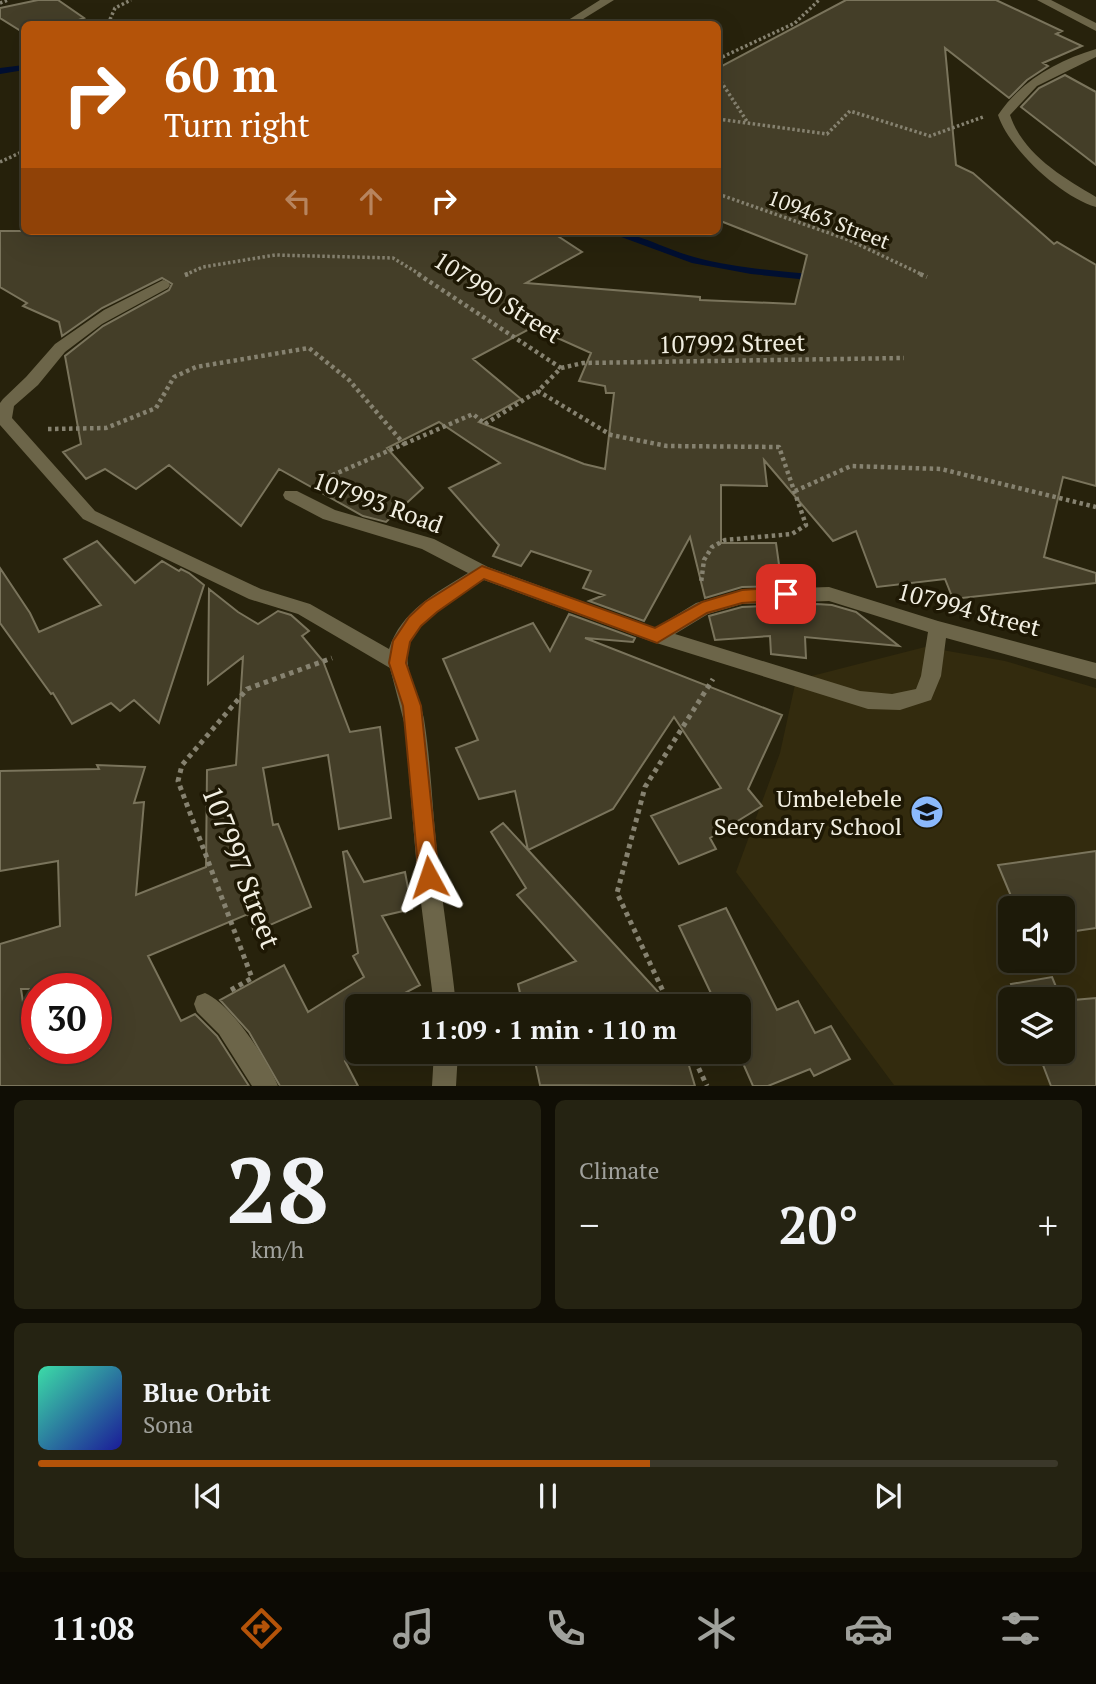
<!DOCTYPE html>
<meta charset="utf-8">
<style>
body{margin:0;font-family:"PT Serif",serif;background:#252312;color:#f1f3f6;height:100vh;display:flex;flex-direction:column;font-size:26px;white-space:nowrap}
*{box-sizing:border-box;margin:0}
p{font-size:23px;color:#a0a19c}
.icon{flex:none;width:38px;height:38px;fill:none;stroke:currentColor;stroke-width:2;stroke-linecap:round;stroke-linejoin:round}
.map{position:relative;height:1086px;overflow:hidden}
.sheet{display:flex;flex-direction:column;gap:14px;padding:14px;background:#100e05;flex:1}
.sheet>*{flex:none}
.banner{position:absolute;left:21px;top:21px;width:700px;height:214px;border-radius:10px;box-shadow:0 7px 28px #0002,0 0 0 2px #3b382a;background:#b45309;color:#fff;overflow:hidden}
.fabs{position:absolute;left:998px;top:896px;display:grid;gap:14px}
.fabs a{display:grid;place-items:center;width:77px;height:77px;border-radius:10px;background:#1d1a09;box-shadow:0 7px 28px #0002,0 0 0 2px #3b382a;font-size:35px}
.speed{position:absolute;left:21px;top:973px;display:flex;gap:14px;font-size:35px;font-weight:700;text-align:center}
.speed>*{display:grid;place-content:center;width:91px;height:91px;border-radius:50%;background:#1d1a09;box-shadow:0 7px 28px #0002,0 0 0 2px #3b382a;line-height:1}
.speed .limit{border:10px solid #d22;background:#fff;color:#111}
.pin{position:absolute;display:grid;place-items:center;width:60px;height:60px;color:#fff;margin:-30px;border-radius:14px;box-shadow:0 4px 10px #0006}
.me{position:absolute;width:77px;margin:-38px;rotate:355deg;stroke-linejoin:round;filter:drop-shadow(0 0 5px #0008)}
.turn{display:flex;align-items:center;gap:24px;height:147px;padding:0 28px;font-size:32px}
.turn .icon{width:91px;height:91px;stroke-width:2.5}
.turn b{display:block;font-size:49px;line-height:60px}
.lanes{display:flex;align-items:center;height:66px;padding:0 28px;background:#0003;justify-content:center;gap:35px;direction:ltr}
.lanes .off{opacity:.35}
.big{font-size:52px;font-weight:700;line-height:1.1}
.sheet .tile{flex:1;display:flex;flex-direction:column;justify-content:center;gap:10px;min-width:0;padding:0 24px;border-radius:10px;background:#252312}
.sheet .dial{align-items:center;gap:0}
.dial b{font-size:91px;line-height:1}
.song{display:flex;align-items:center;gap:21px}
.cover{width:84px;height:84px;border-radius:10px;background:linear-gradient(135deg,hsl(160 70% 55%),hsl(240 70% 35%))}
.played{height:7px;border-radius:4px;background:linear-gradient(90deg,#b45309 60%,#3b382a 60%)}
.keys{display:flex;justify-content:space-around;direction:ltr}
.heat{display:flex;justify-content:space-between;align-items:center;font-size:38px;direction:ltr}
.sheet .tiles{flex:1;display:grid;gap:14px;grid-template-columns:1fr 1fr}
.tile:last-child{grid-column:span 2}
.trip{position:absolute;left:345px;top:994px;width:406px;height:70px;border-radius:10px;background:#1d1a09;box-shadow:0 7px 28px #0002,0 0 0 2px #3b382a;font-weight:700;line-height:70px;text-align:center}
.tab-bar{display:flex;height:112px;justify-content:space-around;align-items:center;background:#0c0a04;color:#a0a19c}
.tab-bar .icon{width:49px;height:49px}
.tab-bar .active{color:#b45309}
.tab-bar b{font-size:32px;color:#f1f3f6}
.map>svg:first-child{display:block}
.built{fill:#332b0e;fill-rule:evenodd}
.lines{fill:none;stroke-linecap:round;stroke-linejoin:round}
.stream{fill:#000f31;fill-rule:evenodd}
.building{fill:#443e28;stroke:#7a745c;stroke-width:2;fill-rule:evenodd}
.path-far2{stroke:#868270;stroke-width:3.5;stroke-dasharray:2.5 2.5;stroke-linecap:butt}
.path-far1{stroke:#868270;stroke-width:4.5;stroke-dasharray:3.5 3.5;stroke-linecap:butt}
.path{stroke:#868270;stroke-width:5;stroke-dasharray:4.5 4.5;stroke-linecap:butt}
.minor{fill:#6c6549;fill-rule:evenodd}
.route{fill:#b45309;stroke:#753606;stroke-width:2}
.labels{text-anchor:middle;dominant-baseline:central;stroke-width:7;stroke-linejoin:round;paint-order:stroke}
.far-street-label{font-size:21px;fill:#f1eee1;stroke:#1e1804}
.street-label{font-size:24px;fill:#f1eee1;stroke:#1e1804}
.poi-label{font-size:24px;fill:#f1eee1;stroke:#1e1804;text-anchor:end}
.near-street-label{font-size:28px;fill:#f1eee1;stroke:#1e1804}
</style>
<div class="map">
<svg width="1096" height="1086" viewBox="0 0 1096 1086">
<rect width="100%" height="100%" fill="#27220c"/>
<path class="built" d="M925,647L1005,661L1096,688V1085H894L736,872L780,753L796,680ZM1010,908H1062V961H1010ZM1010,999H1062V1052H1010Z"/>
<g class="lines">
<path class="stream" d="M24,65V70L0,74V68Z
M605,231C636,231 664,249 694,257C734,268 778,271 819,275L824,278L819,281L751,274L692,263Z"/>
</g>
<path class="building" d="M38,0H58L84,18L68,24H24V33L0,18V8Z
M846,0H996L1062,31L1056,34L1082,46L1043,63L1048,66L1027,80L1009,98L945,48L956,165L973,173L1054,244L1057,242L1096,265V486L1063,477L1044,557L1096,573V583L953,599L945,579L877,587L856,531L833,541L764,460L767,486L721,485V543H776L782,586L742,587L705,598L690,537L644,621L589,601L604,595L583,588L591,571L531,551L521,566L493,556L499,545L449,488L500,463L439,422L387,448L423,488L386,522L363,516L279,469L241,526L169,465L136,489L105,469L86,479L63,452L81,444L65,356L103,326L169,290L172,284L162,278L102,308L62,336L59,322L23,306L27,303L0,287V231H550L582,252L526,283L700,297V300L795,304L807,255L718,220V68ZM533,327L591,353L579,381L605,386L606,393H614L605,469L584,464L479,422L521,399L473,359Z
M1065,75L1096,92V165L1021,107L1039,88Z
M97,541L135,583L162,561L179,571L181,569L189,573L204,585L159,723L134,700L120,711L111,703L72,724L53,693L51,694L0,623V568L30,613L39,632L101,605L64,559Z
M209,589L238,612L258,624L278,611L291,615L309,631L302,636L323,661L350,732L380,727L391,818L339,829L328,755L263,768L273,825L278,824L311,907L254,932L248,914L148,956L181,1021L195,1014L217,1036L249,1086H0V944L60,926L58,861L0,871V771L99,769L97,765L145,767L134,803L144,802L136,895L206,867L207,770L236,765L243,657L208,684ZM21,989H96V1048H30Z
M817,604L832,605L856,612L899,646L805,637L806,658L771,654L770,636L715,640L709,616L742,607Z
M569,614L635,638L633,642L585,638L782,715L748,789L762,806L710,838L716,849L679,864L651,816L721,788L674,717L613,809L528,850L671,1006H523L518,984L576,961L517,895L526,888L491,832L503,823L528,850L515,791L479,799L456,748L478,740L443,659L533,623L550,651Z
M347,851L364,882L405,872L412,909L382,916L420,985L399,996L406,1006H357L359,1052L345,1061L358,1086H280L249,1032L220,1000L284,965L308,1012L364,977L353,956L358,953L343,852Z
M1096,851V928L1062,933V908H1016L998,865Z
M726,908L777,1010L798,1001L815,1033L831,1026L850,1059L814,1076L810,1069L768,1086H753L738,1052V1006H717L679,926Z
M1052,977L1061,999H1017L1011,984Z
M1096,998V1086H1051L1038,1052H1062V1001Z
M533,1052H685L695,1086L540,1085Z"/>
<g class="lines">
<path class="path-far2" d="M0,3L8,0
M108,24L115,8L131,0
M718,59L795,23L819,0
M718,77L748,123
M718,119L827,134L850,111L930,136L983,117
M0,162L24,151
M718,194L849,240L923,275
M185,275L203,267L275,255L393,258L421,275"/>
<path class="path-far1" d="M418,274L561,368L538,391L611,435L667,446L779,447L806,525L792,534L725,540L712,547L704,560L701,583
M920,274L927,277
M185,275L188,274
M561,368L583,363L904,358
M48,429L106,428L156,408L174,377L196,367L309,348L349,380L404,444L319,481
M404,444L473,414L485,424L538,391
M795,491L851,466L941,469L1096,507"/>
<path class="path" d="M231,990L252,978L178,781L182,765L247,689L332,658
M670,1006L617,893L645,787L713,679
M691,1052L707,1086"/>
<path class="minor" d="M600,0H614L575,24H562Z
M1037,0H1051L1096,23V31Z
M1096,49V57L1037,86L1010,115C1023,154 1062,177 1096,197V207C1061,197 1009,149 998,115C1021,81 1056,61 1096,49Z
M163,280L168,282L170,285L168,288L102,324L65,352L38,385L14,406L12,418L95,511L261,589L310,604L389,649C401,611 436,593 468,573L422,549L323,519L285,499L283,495L285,491H297L335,510L434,539L488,567L655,628L696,603L742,590L829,587L938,621L1096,663V679L946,638L941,676L931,700L900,710L868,709L650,641L484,580C459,596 418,615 409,646C402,669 420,696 424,719C431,763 432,807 437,852C442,903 451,955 456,1006H434L417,871L405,726L390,668L298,614L249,599L83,519L0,425V403L3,399L26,377L55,344L104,310ZM829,601L928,632L921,676L916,689L892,694L860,691L675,634L708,614L742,604Z
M205,993C231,1004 267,1059 278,1086H252L219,1034L197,1012L194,1004L197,996Z
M434,1052H458L456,1086H432Z"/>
</g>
<path class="route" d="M482,566L655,628L702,602L742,590L786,587L795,594L786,600L742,603L707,613L657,643L484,579L437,612L421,626L410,642L406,663L421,706L439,877L436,884L429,886L422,884L419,877L403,706L389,663L393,641L409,617L425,602Z"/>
<defs>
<symbol id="school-disc" viewBox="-11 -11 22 22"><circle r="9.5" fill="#8bb9fc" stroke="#1e1804"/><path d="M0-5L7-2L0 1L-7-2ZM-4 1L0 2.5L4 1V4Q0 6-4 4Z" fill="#111"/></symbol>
</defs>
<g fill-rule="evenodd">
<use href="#school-disc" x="908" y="793" width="38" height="38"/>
</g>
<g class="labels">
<g class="far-street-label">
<text transform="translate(829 219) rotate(21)">109463 Street</text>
</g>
<g class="street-label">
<text transform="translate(498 297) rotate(33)">107990 Street</text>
<text transform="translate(732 343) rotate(-1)">107992 Street</text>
<text transform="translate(378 502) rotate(20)">107993 Road</text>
<text transform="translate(969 609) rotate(15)">107994 Street</text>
</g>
<g class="poi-label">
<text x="902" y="798">Umbelebele<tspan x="902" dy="28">Secondary School</tspan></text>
</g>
<g class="near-street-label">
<text transform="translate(242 867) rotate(69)">107997 Street</text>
</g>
</g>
</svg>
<div class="fabs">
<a><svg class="icon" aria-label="sound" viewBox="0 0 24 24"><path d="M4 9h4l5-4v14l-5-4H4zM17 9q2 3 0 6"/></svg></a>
<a><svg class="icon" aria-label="layers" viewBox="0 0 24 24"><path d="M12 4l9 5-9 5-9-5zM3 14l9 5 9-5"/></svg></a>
</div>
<div class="speed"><div class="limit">30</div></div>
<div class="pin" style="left:786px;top:594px;background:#d93025"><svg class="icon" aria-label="arrive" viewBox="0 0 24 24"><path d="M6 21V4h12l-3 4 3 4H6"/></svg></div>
<svg class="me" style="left:429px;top:877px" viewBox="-20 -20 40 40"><path d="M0-17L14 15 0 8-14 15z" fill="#b45309" stroke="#fff" stroke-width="4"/></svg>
<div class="trip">11:09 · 1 min · 110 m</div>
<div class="banner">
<div class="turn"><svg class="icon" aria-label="right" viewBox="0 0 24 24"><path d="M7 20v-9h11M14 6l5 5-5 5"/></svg><div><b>60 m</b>Turn right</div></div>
<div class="lanes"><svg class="icon off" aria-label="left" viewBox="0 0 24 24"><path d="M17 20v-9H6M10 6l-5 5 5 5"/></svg><svg class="icon off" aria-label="ahead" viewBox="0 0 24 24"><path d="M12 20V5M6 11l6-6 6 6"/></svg><svg class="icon" aria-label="right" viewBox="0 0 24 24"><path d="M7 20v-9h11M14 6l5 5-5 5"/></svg></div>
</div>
</div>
<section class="sheet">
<div class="tiles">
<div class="tile dial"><b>28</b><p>km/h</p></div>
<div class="tile"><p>Climate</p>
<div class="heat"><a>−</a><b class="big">20°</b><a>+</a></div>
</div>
<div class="tile">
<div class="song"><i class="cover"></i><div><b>Blue Orbit</b><p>Sona</p></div></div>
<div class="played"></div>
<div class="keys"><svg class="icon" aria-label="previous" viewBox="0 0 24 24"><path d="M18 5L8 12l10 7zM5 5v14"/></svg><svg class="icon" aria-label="pause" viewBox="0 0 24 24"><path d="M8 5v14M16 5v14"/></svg><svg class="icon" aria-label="next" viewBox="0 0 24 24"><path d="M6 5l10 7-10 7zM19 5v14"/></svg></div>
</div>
</div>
</section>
<nav class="tab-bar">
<b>11:08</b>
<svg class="icon active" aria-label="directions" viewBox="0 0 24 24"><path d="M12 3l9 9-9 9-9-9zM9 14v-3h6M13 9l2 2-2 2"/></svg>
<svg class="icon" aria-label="music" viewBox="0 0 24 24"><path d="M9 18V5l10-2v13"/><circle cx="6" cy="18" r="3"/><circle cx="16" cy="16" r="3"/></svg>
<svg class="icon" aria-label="phone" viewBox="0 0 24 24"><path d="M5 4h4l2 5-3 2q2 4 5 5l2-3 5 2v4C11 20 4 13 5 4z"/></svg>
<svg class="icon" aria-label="climate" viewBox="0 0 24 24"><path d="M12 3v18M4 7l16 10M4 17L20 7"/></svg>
<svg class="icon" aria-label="car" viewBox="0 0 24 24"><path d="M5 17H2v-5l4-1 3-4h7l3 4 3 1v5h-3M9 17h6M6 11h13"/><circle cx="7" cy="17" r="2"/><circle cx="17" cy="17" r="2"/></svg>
<svg class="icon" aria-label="filters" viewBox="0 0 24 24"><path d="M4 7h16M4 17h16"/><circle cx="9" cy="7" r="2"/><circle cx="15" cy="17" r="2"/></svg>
</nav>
